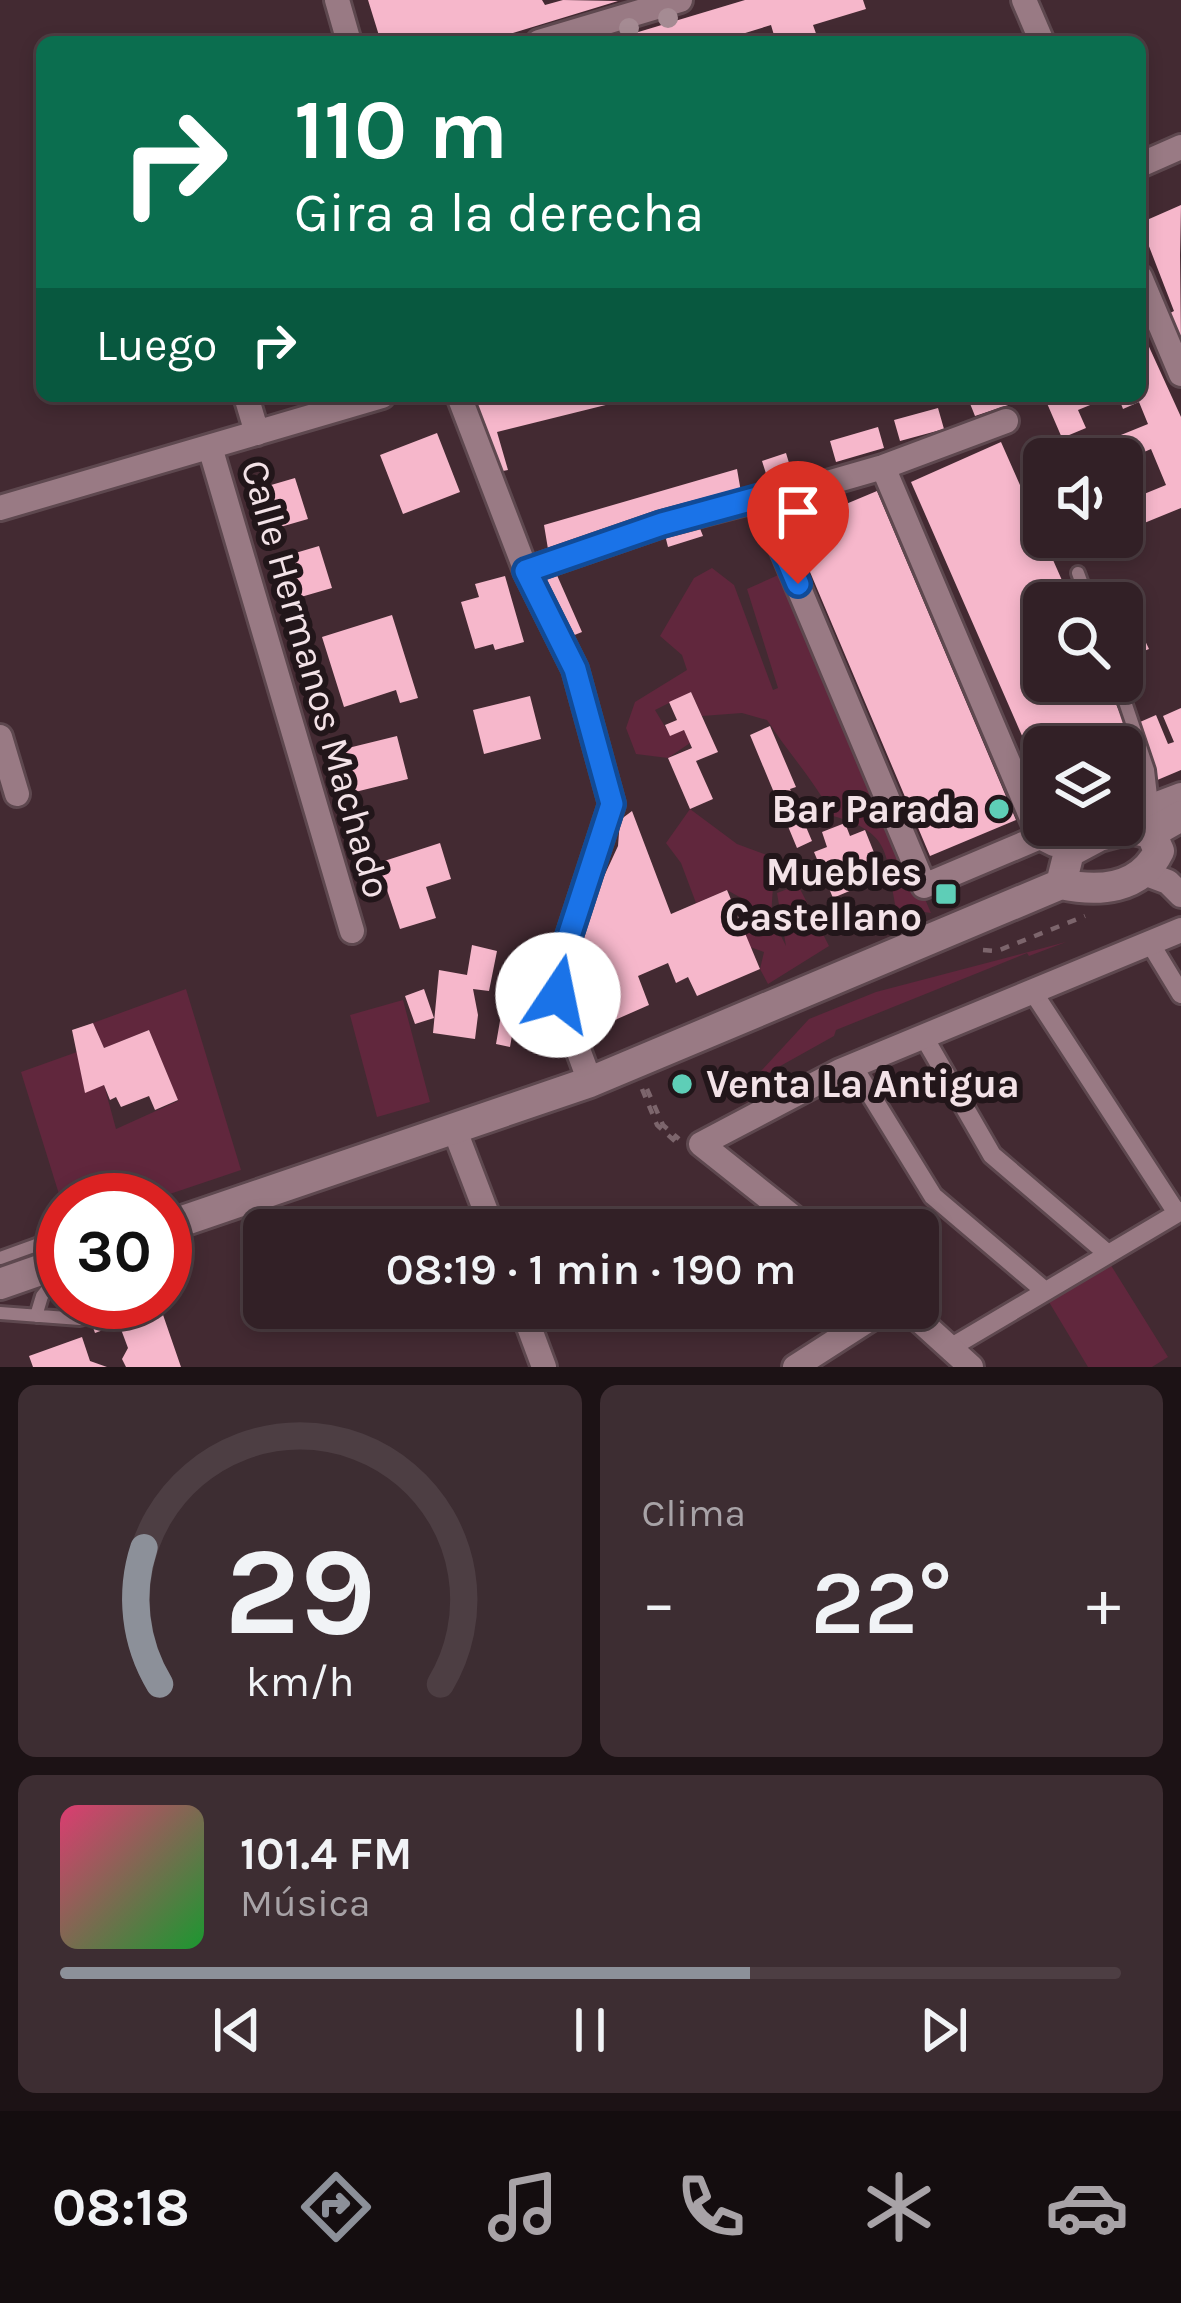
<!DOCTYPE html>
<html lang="es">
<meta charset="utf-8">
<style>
body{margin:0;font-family:Karla,sans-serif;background:#3d2d32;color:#f1f3f6;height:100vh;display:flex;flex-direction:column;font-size:45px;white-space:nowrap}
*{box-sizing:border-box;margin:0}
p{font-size:39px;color:#a8a3a7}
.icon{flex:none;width:66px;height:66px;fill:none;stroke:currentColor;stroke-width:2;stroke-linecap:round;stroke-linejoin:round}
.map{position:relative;height:1367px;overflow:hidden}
.sheet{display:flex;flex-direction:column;gap:18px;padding:18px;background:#1c1215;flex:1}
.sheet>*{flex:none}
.banner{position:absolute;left:36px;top:36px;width:1110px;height:366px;border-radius:18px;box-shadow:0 6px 18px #0003,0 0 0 3px #4d3e43;background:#0b6e4f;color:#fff;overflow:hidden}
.controls{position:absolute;left:1023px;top:438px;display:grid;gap:24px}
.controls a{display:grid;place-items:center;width:120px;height:120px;border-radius:18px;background:#322026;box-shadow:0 6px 18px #0003,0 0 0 3px #4d3e43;font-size:60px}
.speed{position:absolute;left:36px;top:1173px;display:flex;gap:24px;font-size:60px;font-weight:700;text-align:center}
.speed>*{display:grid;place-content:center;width:156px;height:156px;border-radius:50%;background:#322026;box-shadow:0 6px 18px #0003,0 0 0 3px #4d3e43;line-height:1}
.speed .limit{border:18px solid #d22;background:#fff;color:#111}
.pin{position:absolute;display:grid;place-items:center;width:102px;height:102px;color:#fff;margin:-123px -51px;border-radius:50% 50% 50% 0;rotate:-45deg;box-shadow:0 0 12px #0007}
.pin .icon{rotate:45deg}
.me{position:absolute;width:132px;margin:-66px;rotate:11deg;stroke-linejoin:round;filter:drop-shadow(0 0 9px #0008)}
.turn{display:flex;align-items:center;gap:42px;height:252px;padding:0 60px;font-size:54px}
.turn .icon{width:156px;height:156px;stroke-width:2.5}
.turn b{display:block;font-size:84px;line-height:102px}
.then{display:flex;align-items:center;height:114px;padding:0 60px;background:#0003;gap:24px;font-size:45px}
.big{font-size:90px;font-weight:600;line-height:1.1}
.sheet .card{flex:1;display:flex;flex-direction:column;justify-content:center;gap:18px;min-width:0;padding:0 42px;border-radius:18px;background:#3d2d32}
.sheet .dial{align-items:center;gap:0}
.dial svg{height:312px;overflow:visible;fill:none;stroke:#4d3e43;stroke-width:7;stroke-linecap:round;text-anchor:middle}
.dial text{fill:#f1f3f6;stroke:none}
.song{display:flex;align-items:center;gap:36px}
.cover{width:144px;height:144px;border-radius:18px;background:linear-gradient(135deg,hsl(340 70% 55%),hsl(130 70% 35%))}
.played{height:12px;border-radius:6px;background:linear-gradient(90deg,#8c9099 65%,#4d3e43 65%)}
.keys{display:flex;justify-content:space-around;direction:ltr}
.heat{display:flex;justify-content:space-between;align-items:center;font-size:66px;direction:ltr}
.sheet .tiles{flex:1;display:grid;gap:18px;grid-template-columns:1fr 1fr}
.card:last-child{grid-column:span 2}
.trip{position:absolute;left:243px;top:1209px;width:696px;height:120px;border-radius:18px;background:#322026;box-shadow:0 6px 18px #0003,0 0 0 3px #4d3e43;font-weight:600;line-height:120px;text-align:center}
.dock{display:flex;height:192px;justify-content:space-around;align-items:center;background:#140d0f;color:#a8a3a7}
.dock .icon{width:84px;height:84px}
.dock .selected{color:#8c9099}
.dock b{font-size:54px;color:#f1f3f6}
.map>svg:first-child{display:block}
.green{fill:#61273d}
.building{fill:#f6b7cb}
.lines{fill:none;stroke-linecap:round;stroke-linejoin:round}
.service-casing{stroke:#5e484f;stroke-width:18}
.pedestrian-casing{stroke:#5e484f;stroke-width:24}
.minor-casing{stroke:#5e484f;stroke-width:30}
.secondary-casing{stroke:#5e484f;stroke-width:36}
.path{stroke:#7c656c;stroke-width:4.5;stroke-dasharray:9 9;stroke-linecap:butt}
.service{stroke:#997a84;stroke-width:12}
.pedestrian{stroke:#997a84;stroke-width:18}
.minor{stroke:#997a84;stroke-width:24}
.secondary{stroke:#997a84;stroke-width:30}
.tree{fill:#a58b93}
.route-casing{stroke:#114b97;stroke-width:30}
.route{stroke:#1a73e8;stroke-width:21}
.poi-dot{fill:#5eceb7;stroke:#22161a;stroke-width:4.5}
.labels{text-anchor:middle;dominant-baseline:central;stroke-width:12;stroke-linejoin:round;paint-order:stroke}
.street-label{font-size:39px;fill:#f3e2e7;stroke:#22161a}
.poi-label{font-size:39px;font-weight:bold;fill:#f3e2e7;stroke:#22161a;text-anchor:end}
</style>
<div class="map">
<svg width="1181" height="1367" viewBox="0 0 1181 1367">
<rect width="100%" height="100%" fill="#432a32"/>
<path class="green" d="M712,568L734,585L773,690L778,688L747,589L785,572L931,913L896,908C885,853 892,833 833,816C813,779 790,755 767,720L742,713L702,716L691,692L655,710L670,735L684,730L690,743L668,758L636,754L626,728L635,702L687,670L682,655L660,636L694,578Z
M690,809L737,844L775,858L771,916L786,946L777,893L798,885L829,946L768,984L760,969L764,952L750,947L741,923L743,899L727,890L696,903L681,863L666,843Z
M1066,942L1029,956L1027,953L836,1030L834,1036L750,1083L809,1019L876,992Z
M186,989L241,1170L152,1200H63V1207L21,1072L77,1052L85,1092L104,1085L116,1129L178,1101L149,1030L104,1048L93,1023Z
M403,1000L430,1102L377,1117L350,1015Z
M1107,1259L1168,1357L1152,1367H1088L1046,1297Z"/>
<path class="building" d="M368,0H542L545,5L563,0L618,1L483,42H381Z
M745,0H863L866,9L813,25L819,42H776L771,25L716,42H605Z
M1181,205L1180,255L1181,343L1168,314L1174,311L1140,223Z
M1140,327L1181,417V508L1132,528L1122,503L1166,485L1151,449L1126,460L1116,437L1148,424L1139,402L1123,409L1118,396H1140Z
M501,396H637L638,397L497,432L508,470L498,472L475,404Z
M967,396H1032V397L975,416Z
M1035,396H1112L1078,410L1086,428L1062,438L1046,401Z
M938,408L944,429L900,441L894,420Z
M878,427L884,448L836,462L830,441Z
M437,433L460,492L403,514L380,455Z
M1001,442L1072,603H1044V681H1106L1146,773L1122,783V747H1044V786L911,482Z
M786,453L793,476L769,483L762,461Z
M737,469L741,492L548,549L544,525Z
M295,478L308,519L263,532L251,491Z
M877,491L1016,820L930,856L791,527Z
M699,526L703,536L668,547L665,535Z
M319,546L332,588L287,601L275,559Z
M556,573L582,632L567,638L541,578Z
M505,576L524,642L495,650L493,644L475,649L461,602L479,597L475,584Z
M392,615L418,698L400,703L396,690L344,707L322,637Z
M1139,628L1149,649L1122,660V633Z
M691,692L718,752L696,761L713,799L690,809L668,758L692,748L684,730L670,736L665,725L677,720L669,702Z
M530,696L541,739L484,754L473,710Z
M1181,708V770L1155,781L1140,722L1156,715L1168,744L1174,742L1163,716Z
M770,726L796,787L790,789L812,841L797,848L750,735Z
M397,736L408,779L351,793L340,750Z
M632,811L671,914L727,890L760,969L697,996L688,977L676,983L668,963L638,976L649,1005L583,1034L567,994L576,937L618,846L620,820Z
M845,823L850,836L865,830L887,885L877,889L873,881L833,898L814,852L827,847L822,832Z
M440,843L451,879L426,887L436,918L400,929L378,863Z
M472,945L497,951L489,991L473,989L478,1015L475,1039L433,1033L439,970L467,975Z
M424,989L434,1018L415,1024L405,996Z
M501,1015L515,1018L510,1047L496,1044Z
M93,1023L104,1048L149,1030L178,1100L155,1110L149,1096L121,1107L116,1097L110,1100L104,1085L85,1093L72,1030Z
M84,1302H143L148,1314L161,1309L181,1367H126L122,1359L128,1348L119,1324L95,1333Z
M82,1337L90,1361L107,1367H33L29,1356Z"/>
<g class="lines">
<defs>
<path id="service" d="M1078,573L1089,603
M1118,681L1148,770L1152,805
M0,1258L53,1239L63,1241
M0,1313L80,1319L89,1316
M36,1316L42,1296L62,1271"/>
<path id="pedestrian" d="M1150,943L1181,994
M1033,992L1177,1213
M924,1037L992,1155L1108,1254
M853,1066L933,1196L1045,1291
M950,1348L1181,1211"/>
<path id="minor" d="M337,0L349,42
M1024,0L1042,42
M539,42L680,0
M1140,165L1181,147
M1140,277L1181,374
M246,396L257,433
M459,396L526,571L575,669L612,804L568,939L558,995L590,1082
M210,447L352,931
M883,467L1040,837L1054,844
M761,498L924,886L1040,837
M0,508L382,396
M526,571L662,524L761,498L789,494L883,467L1006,421
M0,737L17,794
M1129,828L1152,806L1181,795
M1144,873L1168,882L1181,895
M454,1128L493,1230
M809,1230L701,1144L840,1071L1181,930
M522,1308L544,1367
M906,1308L971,1367
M795,1367L887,1308"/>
<path id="secondary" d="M1129,828L1151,833L1159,851C1140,890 1098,892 1061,884L1069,852L1099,836Z
M1151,833L1181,816
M165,1227L590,1082L1061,884
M0,1284L63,1262"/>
</defs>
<use href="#service" class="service-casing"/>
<use href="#pedestrian" class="pedestrian-casing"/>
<use href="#minor" class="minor-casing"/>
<use href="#secondary" class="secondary-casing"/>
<path class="path" d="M983,950L997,951L1085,916
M642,1089L657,1125L678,1144
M647,1089L663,1125L679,1139"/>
<use href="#service" class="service"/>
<use href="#pedestrian" class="pedestrian"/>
<use href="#minor" class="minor"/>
<use href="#secondary" class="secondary"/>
</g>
<g class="tree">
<circle cx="668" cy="18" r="10"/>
<circle cx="629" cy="28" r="10"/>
</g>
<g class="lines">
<defs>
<path id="route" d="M558,995L568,939L612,804L575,669L526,571L662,524L761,497L798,584"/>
</defs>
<use href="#route" class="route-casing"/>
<use href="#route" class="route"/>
</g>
<g class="poi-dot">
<circle cx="999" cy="809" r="12"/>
<rect x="934" y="882" width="24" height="24" rx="6"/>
<circle cx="682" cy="1084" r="12"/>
</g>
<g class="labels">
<g class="street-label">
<text transform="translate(316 679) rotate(74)">Calle Hermanos Machado</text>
</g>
<g class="poi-label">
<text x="975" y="809">Bar Parada</text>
<text x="922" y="872">Muebles<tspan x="922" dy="45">Castellano</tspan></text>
<text x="706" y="1084" text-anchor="start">Venta La Antigua</text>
</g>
</g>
</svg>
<div class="controls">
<a><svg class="icon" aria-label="sound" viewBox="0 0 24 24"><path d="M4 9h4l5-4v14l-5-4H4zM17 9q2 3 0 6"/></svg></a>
<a><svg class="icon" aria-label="search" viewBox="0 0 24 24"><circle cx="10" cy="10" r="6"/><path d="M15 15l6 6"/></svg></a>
<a><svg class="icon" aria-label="layers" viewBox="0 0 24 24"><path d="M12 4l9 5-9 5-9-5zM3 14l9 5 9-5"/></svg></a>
</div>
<div class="speed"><div class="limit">30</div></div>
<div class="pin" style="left:798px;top:584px;background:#d93025"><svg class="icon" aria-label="arrive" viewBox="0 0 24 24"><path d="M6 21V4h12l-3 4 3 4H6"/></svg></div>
<svg class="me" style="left:558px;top:995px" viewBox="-20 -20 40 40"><circle r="19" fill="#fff"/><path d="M0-13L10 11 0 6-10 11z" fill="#1a73e8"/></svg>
<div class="trip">08:19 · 1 min · 190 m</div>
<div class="banner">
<div class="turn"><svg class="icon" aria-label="right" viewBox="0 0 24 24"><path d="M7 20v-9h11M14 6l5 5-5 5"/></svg><div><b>110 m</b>Gira a la derecha</div></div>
<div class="then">Luego<svg class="icon" aria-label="right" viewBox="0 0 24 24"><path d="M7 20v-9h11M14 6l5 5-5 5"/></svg></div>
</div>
</div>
<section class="sheet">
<div class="tiles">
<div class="card dial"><svg viewBox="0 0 100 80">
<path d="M14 69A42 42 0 1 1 86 69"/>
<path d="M14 69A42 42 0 0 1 10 34" stroke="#8c9099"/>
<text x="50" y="56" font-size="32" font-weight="700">29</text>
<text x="50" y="72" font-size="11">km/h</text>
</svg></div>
<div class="card"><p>Clima</p>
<div class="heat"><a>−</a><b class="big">22°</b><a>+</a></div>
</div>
<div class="card">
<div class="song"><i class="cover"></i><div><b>101.4 FM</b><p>Música</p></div></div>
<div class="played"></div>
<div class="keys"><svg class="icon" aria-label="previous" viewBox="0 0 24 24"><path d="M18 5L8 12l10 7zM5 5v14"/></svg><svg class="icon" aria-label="pause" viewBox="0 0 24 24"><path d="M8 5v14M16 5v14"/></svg><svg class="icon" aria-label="next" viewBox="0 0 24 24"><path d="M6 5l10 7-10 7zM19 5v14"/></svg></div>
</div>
</div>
</section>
<nav class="dock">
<b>08:18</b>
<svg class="icon selected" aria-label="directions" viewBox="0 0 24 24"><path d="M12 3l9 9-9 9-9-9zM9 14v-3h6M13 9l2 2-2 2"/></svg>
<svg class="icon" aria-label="music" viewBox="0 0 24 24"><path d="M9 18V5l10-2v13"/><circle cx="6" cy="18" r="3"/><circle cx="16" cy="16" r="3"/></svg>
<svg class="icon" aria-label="phone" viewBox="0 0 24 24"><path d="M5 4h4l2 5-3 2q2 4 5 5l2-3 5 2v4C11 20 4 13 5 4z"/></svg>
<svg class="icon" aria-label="climate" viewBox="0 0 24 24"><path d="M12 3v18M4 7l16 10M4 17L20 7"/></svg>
<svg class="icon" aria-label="car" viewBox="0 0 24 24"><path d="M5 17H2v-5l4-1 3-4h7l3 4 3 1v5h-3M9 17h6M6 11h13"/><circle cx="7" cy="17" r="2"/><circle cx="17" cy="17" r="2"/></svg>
</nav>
